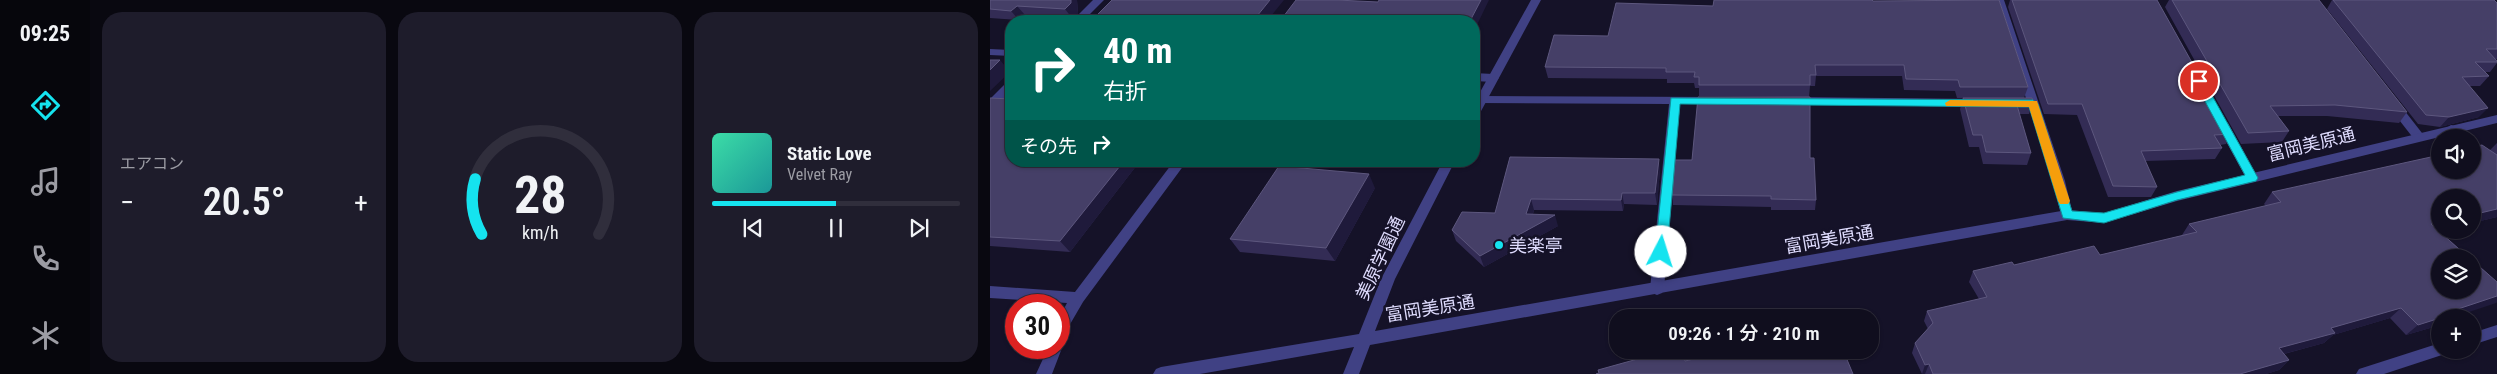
<!DOCTYPE html>
<html lang="ja">
<meta charset="utf-8">
<style>
body{margin:0;font-family:"Roboto Condensed","Noto Sans JP",sans-serif;background:#1e1c2b;color:#f1f3f6;height:100vh;display:flex;flex-direction:column;font-size:19px;white-space:nowrap}
*{box-sizing:border-box;margin:0}
p{font-size:16px;color:#9c9ca4}
.icon{flex:none;width:28px;height:28px;fill:none;stroke:currentColor;stroke-width:2;stroke-linecap:round;stroke-linejoin:round}
.map{position:relative;flex:1;overflow:hidden}
.details{display:flex;flex-direction:column;gap:12px;padding:12px;background:#090810;width:900px}
.details>*{flex:none}
.guide{position:absolute;left:15px;top:15px;width:475px;height:152px;border-radius:20px;box-shadow:0 1px 4px #0004,0 0 0 1px #302e3c;background:#00695c;color:#fff;overflow:hidden}
.tools{position:absolute;left:1441px;top:129px;display:grid;gap:10px}
.tools a{display:grid;place-items:center;width:50px;height:50px;border-radius:50%;background:#100e1e;box-shadow:0 1px 4px #0004,0 0 0 1px #302e3c;font-size:25px}
.speed{position:absolute;left:15px;top:294px;display:flex;gap:10px;font-size:25px;font-weight:700;text-align:center}
.speed>*{display:grid;place-content:center;width:65px;height:65px;border-radius:50%;background:#100e1e;box-shadow:0 1px 4px #0004,0 0 0 1px #302e3c;line-height:1}
.speed .limit{border:8px solid #d22;background:#fff;color:#111}
.pin{position:absolute;display:grid;place-items:center;width:42px;height:42px;color:#fff;margin:-21px;border:2px solid #fff;border-radius:50%;box-shadow:0 1px 5px #0007}
.me{position:absolute;width:55px;margin:-28px;rotate:5deg;stroke-linejoin:round;filter:drop-shadow(0 0 4px #0008)}
.turn{display:flex;align-items:center;gap:18px;height:105px;padding:0 15px;font-size:22px}
.turn .icon{width:65px;height:65px;stroke-width:2.5}
.turn b{display:block;font-size:35px;line-height:42px}
.then{display:flex;align-items:center;height:48px;padding:0 15px;background:#0003;gap:10px;font-size:19px}
.big{font-size:38px;font-weight:600;line-height:1.1}
.details .widget{flex:1;display:flex;flex-direction:column;justify-content:center;gap:8px;min-width:0;padding:0 18px;border-radius:20px;background:#1e1c2b}
.details .dial{align-items:center;gap:0}
.dial svg{height:130px;overflow:visible;fill:none;stroke:#302e3c;stroke-width:7;stroke-linecap:round;text-anchor:middle}
.dial text{fill:#f1f3f6;stroke:none}
.song{display:flex;align-items:center;gap:15px}
.cover{width:60px;height:60px;border-radius:8px;background:linear-gradient(135deg,hsl(160 70% 55%),hsl(180 70% 35%))}
.played{height:5px;border-radius:2px;background:linear-gradient(90deg,#15e3ef 50%,#302e3c 50%)}
.keys{display:flex;justify-content:space-around;direction:ltr}
.heat{display:flex;justify-content:space-between;align-items:center;font-size:28px;direction:ltr}
.details .tiles{flex:1;display:grid;gap:12px;grid-template-columns:repeat(3,1fr)}
.trip{position:absolute;left:619px;top:309px;width:270px;height:50px;border-radius:20px;background:#100e1e;box-shadow:0 1px 4px #0004,0 0 0 1px #302e3c;font-weight:600;line-height:50px;text-align:center}
main{display:flex;flex:1;min-height:0}
.dock{display:flex;flex-direction:column;width:90px;justify-content:space-around;align-items:center;background:#06060c;color:#9c9ca4}
.dock .icon{width:35px;height:35px}
.dock .selected{color:#15e3ef}
.dock b{font-size:22px;color:#f1f3f6}
.map>svg:first-child{display:block}
.lines{fill:none;stroke-linecap:round;stroke-linejoin:round}
.minor{fill:#404184;fill-rule:evenodd}
.tertiary{fill:#404184;fill-rule:evenodd}
.wall{fill:#332c55}
.shaded-wall{fill:#1f1a3b}
.building{fill:#453f67;stroke:#5d577e}
.route{fill:#15e3ef;stroke:#0e949b}
.slow{fill:#f59e0b}
.poi-dot{fill:#15e3ef;stroke:#151228;stroke-width:2}
.labels{text-anchor:middle;dominant-baseline:central;stroke-width:5;stroke-linejoin:round;paint-order:stroke}
.street-label{font-size:18px;fill:#dedbfd;stroke:#151228}
.poi-label{font-size:18px;fill:#dedbfd;stroke:#151228;text-anchor:start}
</style>
<main>
<nav class="dock">
<b>09:25</b>
<svg class="icon selected" aria-label="directions" viewBox="0 0 24 24"><path d="M12 3l9 9-9 9-9-9zM9 14v-3h6M13 9l2 2-2 2"/></svg>
<svg class="icon" aria-label="music" viewBox="0 0 24 24"><path d="M9 18V5l10-2v13"/><circle cx="6" cy="18" r="3"/><circle cx="16" cy="16" r="3"/></svg>
<svg class="icon" aria-label="phone" viewBox="0 0 24 24"><path d="M5 4h4l2 5-3 2q2 4 5 5l2-3 5 2v4C11 20 4 13 5 4z"/></svg>
<svg class="icon" aria-label="climate" viewBox="0 0 24 24"><path d="M12 3v18M4 7l16 10M4 17L20 7"/></svg>
</nav>
<section class="details">
<div class="tiles">
<div class="widget"><p>エアコン</p>
<div class="heat"><a>−</a><b class="big">20.5°</b><a>+</a></div>
</div>
<div class="widget dial"><svg viewBox="0 0 100 80">
<path d="M14 69A42 42 0 1 1 86 69"/>
<path d="M14 69A42 42 0 0 1 10 35" stroke="#15e3ef"/>
<text x="50" y="56" font-size="32" font-weight="700">28</text>
<text x="50" y="72" font-size="11">km/h</text>
</svg></div>
<div class="widget">
<div class="song"><i class="cover"></i><div><b>Static Love</b><p>Velvet Ray</p></div></div>
<div class="played"></div>
<div class="keys"><svg class="icon" aria-label="previous" viewBox="0 0 24 24"><path d="M18 5L8 12l10 7zM5 5v14"/></svg><svg class="icon" aria-label="pause" viewBox="0 0 24 24"><path d="M8 5v14M16 5v14"/></svg><svg class="icon" aria-label="next" viewBox="0 0 24 24"><path d="M6 5l10 7-10 7zM19 5v14"/></svg></div>
</div>
</div>
</section>
<div class="map">
<svg width="1507" height="374" viewBox="0 0 1507 374">
<rect width="100%" height="100%" fill="#151228"/>
<g class="lines">
<path class="minor" d="M103,0H114L93,21H82Z
M1004,0H1014L1075,181L1083,215L1082,218H1072L1071,215L1063,181Z
M0,49L21,50V56L0,55Z
M484,73L503,74L509,78L503,82L484,81Z
M21,81V91L4,109L0,110V99L17,82Z
M491,96L727,97L729,100L723,104H690L674,289L672,293L667,295L662,293L660,289L679,104L487,103L485,100L487,97Z
M803,97L988,99L994,103L988,107L799,104L797,101Z
M1403,100L1407,101L1432,133L1434,136L1432,139H1424L1399,107L1397,104Z
M1232,119L1238,123L1268,178L1266,181H1258L1256,178L1226,123Z
M1461,125L1465,126L1477,138H1463L1455,129Z
M184,161H197L93,302L79,326L74,339L69,341V318L77,303L0,298V286L85,292Z
M1507,325V337L1482,345V333Z
M69,343L72,348L62,374H46L58,348H69Z
M1450,343V350H1457L1455,354L1394,374H1366L1369,369Z"/>
<path class="tertiary" d="M541,0H551L490,113L484,117V103Z
M1507,115V123L1187,201L1114,223L1077,220L380,345L369,374H353L364,347L210,374H163L166,369L171,367L369,334L391,279L453,161H465L405,279L385,331L1077,210L1114,213L1187,191Z"/>
</g>
<path class="wall" d="M0,0H87L88,13L82,18L35,15L29,20L0,18Z
M122,0L277,21H106L104,18Z
M957,0H1009L1038,87L1034,98H967L965,91L914,90L912,76H826L825,86H820L819,97L709,96V88H705L704,83H677V79L558,78L555,67L618,36L723,6L883,1H957Z
M1020,0H1167L1242,134L1236,144L1230,145L1232,148L1225,159L1155,161L1167,187L1161,197H1118L1087,115L1054,114L1018,7Z
M1179,0H1329L1417,112L1409,123L1337,116H1288L1299,131L1292,142L1251,144L1175,7Z
M1342,0L1507,3V59H1505L1507,61V63L1500,72H1494L1499,76L1490,86H1479L1489,117L1450,127L1428,124L1337,9Z
M0,98L21,161H150L80,252L0,246Z
M973,98L1043,102L1039,114H1029L1041,153L1037,165L993,164L989,147H979L970,109Z
M1507,143V217L1482,223V198L1450,230H1453L1449,231L1507,282V302L1450,318L1447,326L1416,335L1400,318L1343,335L1334,343L1294,354L1299,360L1289,370L1276,374H932L922,353L925,343L938,329L934,321L937,311L989,299L979,282L983,271L1110,255L1193,236L1192,235L1199,224L1276,206L1274,204L1282,192L1500,150Z
M520,157L670,170L667,205L634,204L633,211L544,210L543,214L568,226L494,267L466,241L462,230L505,213Z
M820,158L826,200L825,210H781V207L683,205L682,195Z
M385,188L345,261L250,252L240,239Z"/>
<path class="shaded-wall" d="M81,0H87L88,13L82,18L75,9Z
M280,0H294L277,21H263Z
M491,0H499L484,31V21H480Z
M27,6L35,15L29,20L21,11Z
M10,60L20,72L0,91V70Z
M1498,108L1489,117L1450,127L1459,117Z
M669,159L670,170L667,205L665,193Z
M134,161H150L80,252L70,241Z
M379,174L385,188L345,261L336,248Z
M632,193L634,204L633,211L631,200Z
M541,199L544,210L539,225L536,214Z
M1507,209V217L1482,223V215Z
M565,215L568,226L494,267L490,256Z
M1450,222V230H1453L1431,235L1441,224Z
M1507,296V302L1506,303L1461,318H1450L1456,313Z
M1411,308L1400,318L1343,335L1334,343L1279,358L1289,348L1341,328Z
M1450,318V324L1447,326L1416,335L1428,325Z
M1299,360L1289,370L1276,374H1250Z
M939,364L935,374H932L935,365Z"/>
<path class="building" d="M0,0H81V3L75,9L27,6L21,11L0,9Z
M122,0H280L263,21L222,18L219,21H133L134,20L104,18Z
M306,0H347L388,2L389,0H491L480,21H290Z
M724,0H882L883,1L1009,0L1038,87H970L968,80L916,79L914,65H825L826,75H820V85H709V77H704L705,72H676V68L555,67L564,35L618,36L626,3L723,6Z
M1022,0H1167L1242,134L1224,135L1232,148L1151,151L1167,187L1123,186L1092,104H1058Z
M1182,0H1329L1417,112L1345,105L1280,106L1299,131L1258,133Z
M1343,0H1504L1507,3V49H1496L1507,61V62H1485L1499,76L1472,77L1498,108L1459,117L1436,115Z
M0,60H10L0,70Z
M708,97H820V158H824L826,200L781,199V196L682,195L685,160H702Z
M0,98L21,99V161H134L70,241L0,237Z
M973,98H1042L1043,102H1026L1041,153L996,152L992,135H983Z
M1492,145L1507,155V209L1482,215V198H1450V222L1441,224L1479,258H1450V290H1482V260L1507,282V296L1456,313L1459,316L1450,318L1428,325L1411,308L1341,328L1345,333L1289,348L1299,360L1250,374H943L939,364L935,365L925,343L943,323L937,311L997,297L983,271L1022,262L1024,265L1104,246L1110,255L1207,232L1199,224L1291,202L1282,192L1450,155V170H1482V147Z
M520,157L669,159L665,193H632L631,200L541,199L536,214L565,215L490,256L462,230L472,212L505,213Z
M289,166L379,174L336,248L240,239Z
M680,350H693L695,361L742,350H770L771,353L782,350H853L863,374H606L609,373L608,370Z"/>
<path class="route" d="M1209,78L1214,81L1268,178L1266,181L1187,200L1114,223L1073,218L1039,107L690,104L677,252L671,256L665,252L681,98L1043,100L1048,104L1082,211L1114,213L1187,192L1255,175L1204,81Z"/>
<path class="slow" d="M960,100L1047,101L1080,201L1078,204H1070L1068,201L1039,107L956,106L955,103Z"/>
<circle class="poi-dot" cx="509" cy="245" r="5"/>
<g class="labels">
<g class="street-label">
<text transform="translate(1321 144) rotate(-14)">富岡美原通</text>
<text transform="translate(839 239) rotate(-10)">富岡美原通</text>
<text transform="translate(390 258) rotate(-65)">美原学園通</text>
<text transform="translate(440 308) rotate(-9)">富岡美原通</text>
</g>
<g class="poi-label">
<text x="519" y="245">美楽亭</text>
</g>
</g>
</svg>
<div class="tools">
<a><svg class="icon" aria-label="sound" viewBox="0 0 24 24"><path d="M4 9h4l5-4v14l-5-4H4zM17 9q2 3 0 6"/></svg></a>
<a><svg class="icon" aria-label="search" viewBox="0 0 24 24"><circle cx="10" cy="10" r="6"/><path d="M15 15l6 6"/></svg></a>
<a><svg class="icon" aria-label="layers" viewBox="0 0 24 24"><path d="M12 4l9 5-9 5-9-5zM3 14l9 5 9-5"/></svg></a>
<a>+</a>
</div>
<div class="speed"><div class="limit">30</div></div>
<div class="pin" style="left:1209px;top:81px;background:#d93025"><svg class="icon" aria-label="arrive" viewBox="0 0 24 24"><path d="M6 21V4h12l-3 4 3 4H6"/></svg></div>
<svg class="me" style="left:671px;top:252px" viewBox="-20 -20 40 40"><circle r="19" fill="#fff"/><path d="M0-13L10 11 0 6-10 11z" fill="#15e3ef"/></svg>
<div class="trip">09:26 · 1 分 · 210 m</div>
<div class="guide">
<div class="turn"><svg class="icon" aria-label="right" viewBox="0 0 24 24"><path d="M7 20v-9h11M14 6l5 5-5 5"/></svg><div><b>40 m</b>右折</div></div>
<div class="then">その先<svg class="icon" aria-label="right" viewBox="0 0 24 24"><path d="M7 20v-9h11M14 6l5 5-5 5"/></svg></div>
</div>
</div>
</main>
